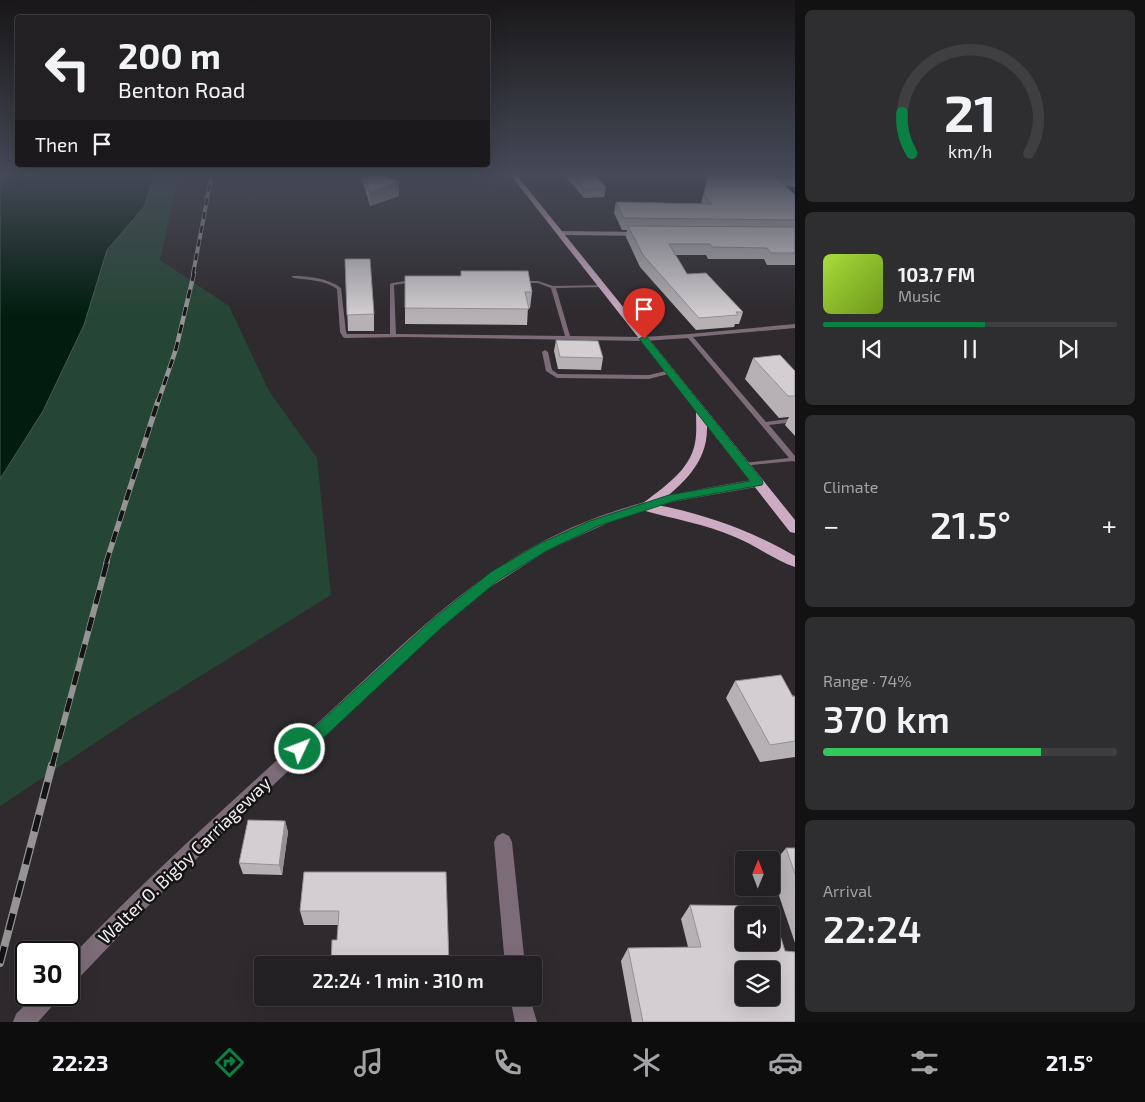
<!DOCTYPE html>
<meta charset="utf-8">
<style>
body{margin:0;font-family:"Exo 2",sans-serif;background:#2e2d2f;color:#f1f3f6;height:100vh;display:flex;flex-direction:column;font-size:19px;white-space:nowrap}
*{box-sizing:border-box;margin:0}
p{font-size:16px;color:#a2a3a5}
.icon{flex:none;width:28px;height:28px;fill:none;stroke:currentColor;stroke-width:2;stroke-linecap:round;stroke-linejoin:round}
.map{position:relative;flex:1;overflow:hidden}
.drawer{display:flex;flex-direction:column;gap:10px;padding:10px;background:#131213;width:350px}
.drawer>*{flex:none}
.banner{position:absolute;left:15px;top:15px;width:475px;height:152px;border-radius:5px;box-shadow:0 5px 20px #0002,0 0 0 1px #3f3e40;background:#222022;color:#f1f3f6;overflow:hidden}
.needle{width:32px;rotate:1deg}
.tools{position:absolute;left:735px;top:851px;display:grid;gap:10px}
.tools a{display:grid;place-items:center;width:45px;height:45px;border-radius:5px;background:#222022;box-shadow:0 5px 20px #0002,0 0 0 1px #3f3e40;font-size:25px}
.speed{position:absolute;left:15px;top:941px;display:flex;gap:10px;font-size:25px;font-weight:700;text-align:center}
.speed>*{display:grid;place-content:center;width:65px;height:65px;border-radius:50%;background:#222022;box-shadow:0 5px 20px #0002,0 0 0 1px #3f3e40;line-height:1}
.speed .limit{border:2px solid #111;border-radius:8px;background:#fff;color:#111}
.pin{position:absolute;display:grid;place-items:center;width:42px;height:42px;color:#fff;margin:-51px -21px;border-radius:50% 50% 50% 0;rotate:-45deg;box-shadow:0 0 5px #0007}
.pin .icon{rotate:45deg}
.me{position:absolute;width:55px;margin:-28px;rotate:47deg;stroke-linejoin:round;filter:drop-shadow(0 0 4px #0008)}
.turn{display:flex;align-items:center;gap:18px;height:105px;padding:0 20px;font-size:22px}
.turn .icon{width:65px;height:65px;stroke-width:2.5}
.turn b{display:block;font-size:35px;line-height:42px}
.then{display:flex;align-items:center;height:48px;padding:0 20px;background:#0003;gap:10px;font-size:19px}
.big{font-size:38px;font-weight:600;line-height:1.1}
.drawer .tile{flex:1;display:flex;flex-direction:column;justify-content:center;gap:8px;min-width:0;padding:0 18px;border-radius:8px;background:#2e2d2f}
.drawer .dial{align-items:center;gap:0}
.dial svg{height:130px;overflow:visible;fill:none;stroke:#3f3e40;stroke-width:7;stroke-linecap:round;text-anchor:middle}
.dial text{fill:#f1f3f6;stroke:none}
.song{display:flex;align-items:center;gap:15px}
.cover{width:60px;height:60px;border-radius:8px;background:linear-gradient(135deg,hsl(80 70% 55%),hsl(80 70% 35%))}
.played{height:5px;border-radius:2px;background:linear-gradient(90deg,#0b8043 55%,#3f3e40 55%)}
.keys{display:flex;justify-content:space-around;direction:ltr}
.heat{display:flex;justify-content:space-between;align-items:center;font-size:28px;direction:ltr}
.charge{height:8px;border-radius:4px;background:linear-gradient(90deg,#34c759 74%,#3f3e40 0)}
.trip{position:absolute;left:254px;top:956px;width:288px;height:50px;border-radius:5px;background:#222022;box-shadow:0 5px 20px #0002,0 0 0 1px #3f3e40;font-weight:600;line-height:50px;text-align:center}
.tabs{display:flex;height:80px;justify-content:space-around;align-items:center;background:#0e0d0e;color:#a2a3a5}
.tabs .icon{width:35px;height:35px}
.tabs .active{color:#0b8043}
.tabs b{font-size:22px;color:#f1f3f6}
main{display:flex;flex:1;min-height:0}
.map>svg:first-child{display:block}
.green{fill:#254635}
.water{fill:#001d0f;stroke:#485c52}
.lines{fill:none;stroke-linecap:round;stroke-linejoin:round}
.lane{fill:#7c6c77;fill-rule:evenodd}
.street{fill:#7c6c77;fill-rule:evenodd}
.secondary{fill:#aa90a2;fill-rule:evenodd}
.primary{fill:#cdacc3;fill-rule:evenodd}
.rail-far4-casing{stroke:#969395;stroke-width:4}
.rail-far3-casing{stroke:#969395;stroke-width:4.5}
.rail-far2-casing{stroke:#969395;stroke-width:5.5}
.rail-far1-casing{stroke:#969395;stroke-width:6}
.rail-casing{stroke:#969395;stroke-width:8}
.rail-far4{stroke:#151415;stroke-width:2.5;stroke-dasharray:7;stroke-linecap:butt}
.rail-far3{stroke:#151415;stroke-width:3;stroke-dasharray:9;stroke-linecap:butt}
.rail-far2{stroke:#151415;stroke-width:4;stroke-dasharray:11;stroke-linecap:butt}
.rail-far1{stroke:#151415;stroke-width:4.5;stroke-dasharray:14;stroke-linecap:butt}
.rail{stroke:#151415;stroke-width:5.5;stroke-dasharray:17;stroke-linecap:butt}
.wall{fill:#b5b1b4}
.shaded-wall{fill:#949092}
.building{fill:#d3ced1;stroke:#949092;fill-rule:evenodd}
.route{fill:#0b8043;stroke:#07532c}
.labels{text-anchor:middle;dominant-baseline:central;stroke-width:5;stroke-linejoin:round;paint-order:stroke}
.near-street-label{font-size:18px;fill:#f0eeef;stroke:#151415}
</style>
<main>
<div class="map">
<svg width="795" height="1022" viewBox="0 0 795 1022">
<rect width="100%" height="100%" fill="#2e2a2d"/>
<path class="green" d="M156,173H179L160,260L229,306L269,391L317,458L331,595L131,719L0,806V479L43,411L84,325L107,250L144,207Z"/>
<path class="water" d="M0,173H156L144,207L107,250L84,325L43,411L0,479Z"/>
<g class="lines">
<path class="lane" d="M292,276C308,276 328,278 341,288L346,332L347,334H390V284L392,283L412,280L414,281V282L394,285L396,334L565,336L551,288L538,283H519V282L521,281H538L553,286L605,285V286L603,287L556,288L570,336L644,337L689,334L795,324V328L693,337L766,422L795,418V422L769,425L795,456V462L793,461L742,466L741,465L742,464L744,463L789,458L688,338L644,341L405,337L345,338L343,337L340,332L337,289C325,280 308,280 294,278L292,277Z
M545,350L548,352L552,370L558,374L649,375L670,370L673,372L672,373L649,379L557,378L546,371L542,352Z"/>
<path class="street" d="M758,479L762,480L764,483L762,486L672,502L610,522L548,550L489,588L435,633L235,821L138,916L76,981L69,984V959C149,875 236,798 322,719C391,656 457,587 540,543C611,505 679,492 758,479Z
M503,833L509,836L512,842L525,965H505L494,842L497,836Z
M35,995H59L56,1002L38,1022H13L16,1014Z
M510,998H530L537,1022H515Z"/>
<path class="secondary" d="M558,231L643,232L647,234L643,236L561,235H558Z"/>
<path class="primary" d="M509,173H515L795,520V533L790,532L707,426C708,463 683,483 657,505C705,514 752,531 795,556V567C776,561 755,545 735,537C705,524 673,519 642,510L640,507L642,504C662,488 690,471 695,443C697,433 696,422 696,411Z"/>
<defs>
<path id="rail-far4" d="M193,274L212,173"/>
<path id="rail-far3" d="M158,402L176,349L194,273"/>
<path id="rail-far2" d="M106,563L158,401"/>
<path id="rail-far1" d="M52,766L107,562"/>
<path id="rail" d="M0,963L52,765"/>
</defs>
<use href="#rail-far4" class="rail-far4-casing"/>
<use href="#rail-far3" class="rail-far3-casing"/>
<use href="#rail-far2" class="rail-far2-casing"/>
<use href="#rail-far1" class="rail-far1-casing"/>
<use href="#rail" class="rail-casing"/>
<use href="#rail-far4" class="rail-far4"/>
<use href="#rail-far3" class="rail-far3"/>
<use href="#rail-far2" class="rail-far2"/>
<use href="#rail-far1" class="rail-far1"/>
<use href="#rail" class="rail"/>
</g>
<path class="wall" d="M361,173H381L382,175L399,182V196L370,206L361,176Z
M559,173H594L606,188L604,197L584,198L565,176L562,177Z
M716,173H795V187L786,186L795,195V265H767L764,259H708L706,255H676L687,274L743,312L739,324H735L734,327L696,330L640,267L626,237L627,230H622L614,213L616,202L701,204L708,174L716,175Z
M345,259L374,314V331H348Z
M461,271L532,292L530,308H528L527,325L405,324V276H461Z
M556,340L603,358L601,370L558,369L554,351Z
M753,358L795,371V436L785,425L789,417L779,418L745,379Z
M735,681L795,696V757L760,762L726,698Z
M285,821L288,832L282,875L243,874L239,863Z
M786,848H795V943L771,872V866Z
M304,872L449,965L337,940L338,925H304L300,911Z
M690,905L795,1022H632L621,961L628,948L688,947L681,919Z"/>
<path class="shaded-wall" d="M399,182V196L370,206L369,192Z
M285,821L288,832L282,875L279,865Z"/>
<path class="building" d="M364,173H381L382,175L399,182L369,192Z
M571,173H594L606,188L585,189Z
M718,173H795V176H775L795,195V220L624,218L616,202L712,204L704,194L708,174L717,175Z
M628,226L795,227V253H771L767,248L712,247L710,244H669L687,274L706,273L743,312H736L738,315L699,318L643,255Z
M345,259H370L374,314L347,315Z
M461,271H528L532,292H525L529,309L405,308V276H461Z
M556,340L598,341L603,358L560,357Z
M780,355L795,371V396H788L753,358Z
M781,675L793,697L795,696V741L770,745L735,681Z
M248,820L285,821L279,865L239,863Z
M786,848H795V874Z
M304,872H446L449,965H331L332,940H337L339,911H300Z
M690,905L771,906L785,951L795,952V1022H643L628,948L701,947ZM744,915H771V942H744ZM744,970H771V998H744Z"/>
<linearGradient id="sky" x2="0" y2="1"><stop stop-color="#191719"/><stop offset="0.55" stop-color="#464a57"/><stop offset="1" stop-color="#464a57" stop-opacity="0"/></linearGradient>
<rect width="795" height="316" fill="url(#sky)"/>
<path class="route" d="M644,336L647,337L762,480L763,483L762,485L674,501L598,526L548,550L500,579L443,626L306,754L300,756L295,754L293,749L295,745L433,619L491,572L539,544L590,521L669,495L750,481L641,341L639,339Z"/>
<g class="labels">
<g class="near-street-label">
<text transform="translate(184 860) rotate(-44)">Walter O. Bigby Carriageway</text>
</g>
</g>
</svg>
<div class="tools">
<a><svg class="needle" viewBox="-14 -14 28 28"><path d="M0-13l5 13h-10z" fill="#e53935"/><path d="M0 13l5-13h-10z" fill="#a2a3a5"/></svg></a>
<a><svg class="icon" aria-label="sound" viewBox="0 0 24 24"><path d="M4 9h4l5-4v14l-5-4H4zM17 9q2 3 0 6"/></svg></a>
<a><svg class="icon" aria-label="layers" viewBox="0 0 24 24"><path d="M12 4l9 5-9 5-9-5zM3 14l9 5 9-5"/></svg></a>
</div>
<div class="speed"><div class="limit">30</div></div>
<div class="pin" style="left:644px;top:339px;background:#d93025"><svg class="icon" aria-label="arrive" viewBox="0 0 24 24"><path d="M6 21V4h12l-3 4 3 4H6"/></svg></div>
<svg class="me" style="left:300px;top:749px" viewBox="-20 -20 40 40"><circle r="17" fill="#0b8043" stroke="#fff" stroke-width="3"/><path d="M0-11L8 9 0 5-8 9z" fill="#fff"/></svg>
<div class="trip">22:24 · 1 min · 310 m</div>
<div class="banner">
<div class="turn"><svg class="icon" aria-label="left" viewBox="0 0 24 24"><path d="M17 20v-9H6M10 6l-5 5 5 5"/></svg><div><b>200 m</b>Benton Road</div></div>
<div class="then">Then<svg class="icon" aria-label="arrive" viewBox="0 0 24 24"><path d="M6 21V4h12l-3 4 3 4H6"/></svg></div>
</div>
</div>
<section class="drawer">
<div class="tile dial"><svg viewBox="0 0 100 80">
<path d="M14 69A42 42 0 1 1 86 69"/>
<path d="M14 69A42 42 0 0 1 8 44" stroke="#0b8043"/>
<text x="50" y="56" font-size="32" font-weight="700">21</text>
<text x="50" y="72" font-size="11">km/h</text>
</svg></div>
<div class="tile">
<div class="song"><i class="cover"></i><div><b>103.7 FM</b><p>Music</p></div></div>
<div class="played"></div>
<div class="keys"><svg class="icon" aria-label="previous" viewBox="0 0 24 24"><path d="M18 5L8 12l10 7zM5 5v14"/></svg><svg class="icon" aria-label="pause" viewBox="0 0 24 24"><path d="M8 5v14M16 5v14"/></svg><svg class="icon" aria-label="next" viewBox="0 0 24 24"><path d="M6 5l10 7-10 7zM19 5v14"/></svg></div>
</div>
<div class="tile"><p>Climate</p>
<div class="heat"><a>−</a><b class="big">21.5°</b><a>+</a></div>
</div>
<div class="tile"><p>Range · 74%</p><b class="big">370 km</b><div class="charge"></div></div>
<div class="tile"><p>Arrival</p><b class="big">22:24</b></div>
</section>
</main>
<nav class="tabs">
<b>22:23</b>
<svg class="icon active" aria-label="directions" viewBox="0 0 24 24"><path d="M12 3l9 9-9 9-9-9zM9 14v-3h6M13 9l2 2-2 2"/></svg>
<svg class="icon" aria-label="music" viewBox="0 0 24 24"><path d="M9 18V5l10-2v13"/><circle cx="6" cy="18" r="3"/><circle cx="16" cy="16" r="3"/></svg>
<svg class="icon" aria-label="phone" viewBox="0 0 24 24"><path d="M5 4h4l2 5-3 2q2 4 5 5l2-3 5 2v4C11 20 4 13 5 4z"/></svg>
<svg class="icon" aria-label="climate" viewBox="0 0 24 24"><path d="M12 3v18M4 7l16 10M4 17L20 7"/></svg>
<svg class="icon" aria-label="car" viewBox="0 0 24 24"><path d="M5 17H2v-5l4-1 3-4h7l3 4 3 1v5h-3M9 17h6M6 11h13"/><circle cx="7" cy="17" r="2"/><circle cx="17" cy="17" r="2"/></svg>
<svg class="icon" aria-label="filters" viewBox="0 0 24 24"><path d="M4 7h16M4 17h16"/><circle cx="9" cy="7" r="2"/><circle cx="15" cy="17" r="2"/></svg>
<b>21.5°</b>
</nav>
